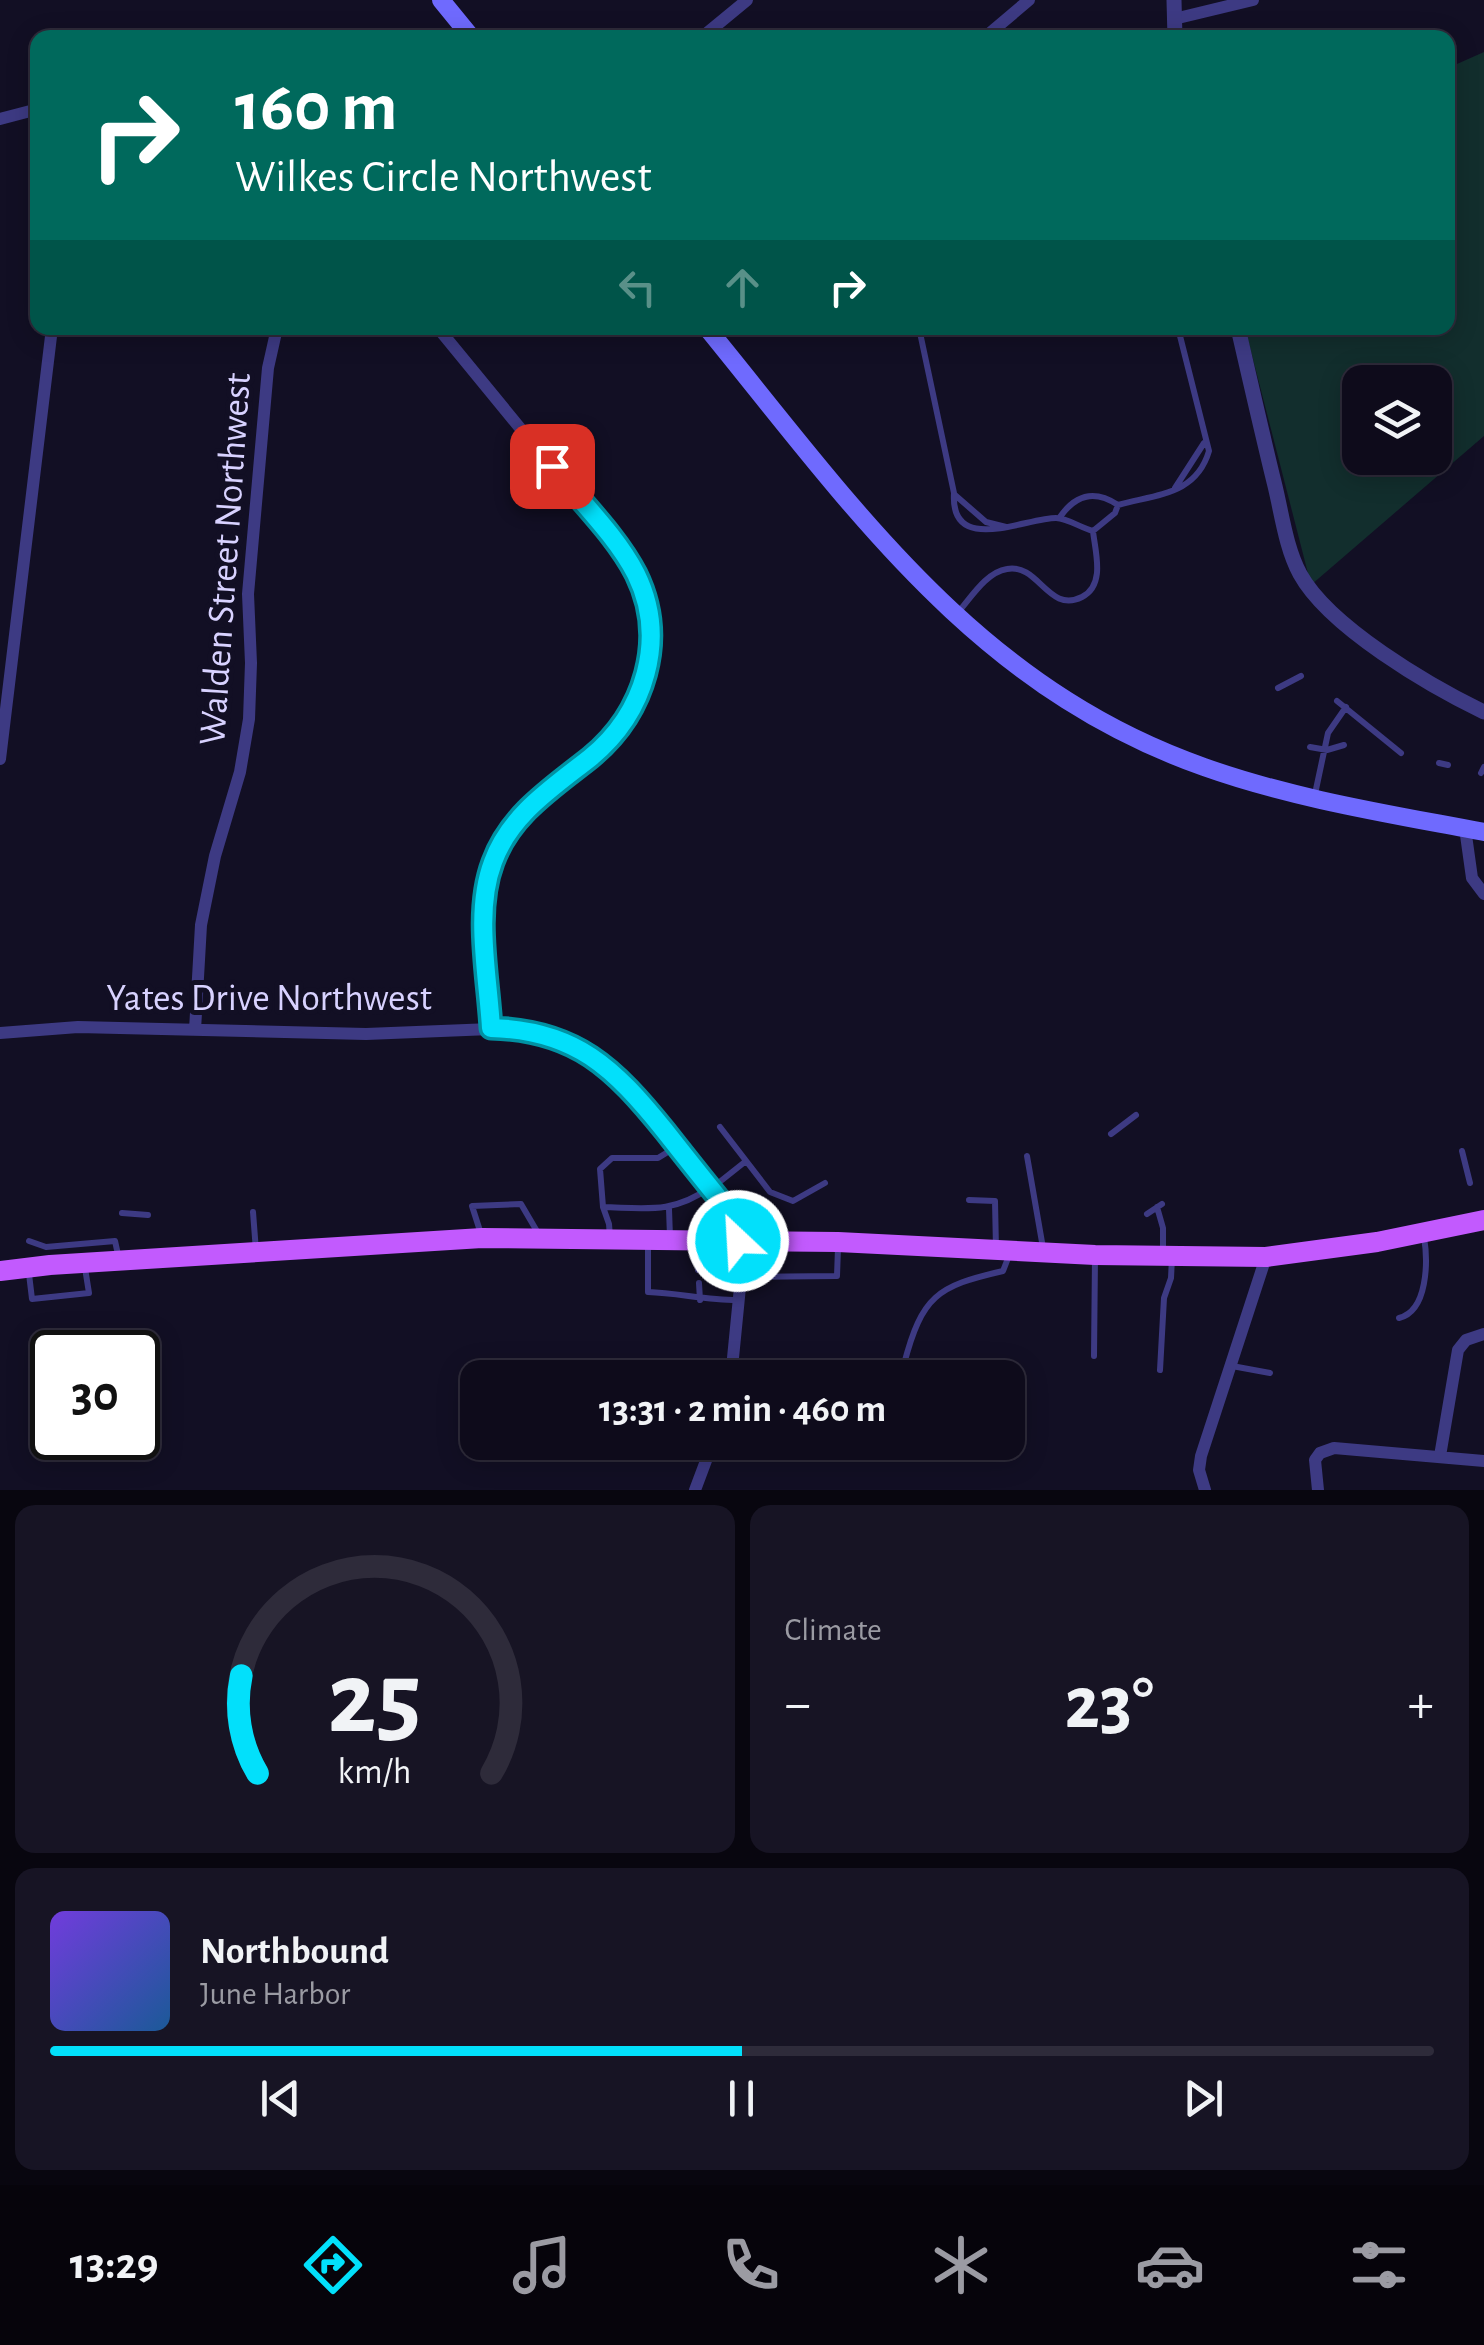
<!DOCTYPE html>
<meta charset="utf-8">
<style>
body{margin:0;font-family:"Alegreya Sans",sans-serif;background:#171424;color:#f1f3f6;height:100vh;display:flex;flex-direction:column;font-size:38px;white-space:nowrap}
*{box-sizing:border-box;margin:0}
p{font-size:32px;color:#9b9ba3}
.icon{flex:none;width:55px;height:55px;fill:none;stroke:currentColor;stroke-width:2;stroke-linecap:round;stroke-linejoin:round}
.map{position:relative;height:1490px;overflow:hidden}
.panel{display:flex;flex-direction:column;gap:15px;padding:15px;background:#08060f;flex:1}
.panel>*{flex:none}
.banner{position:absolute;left:30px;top:30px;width:1425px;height:305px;border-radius:20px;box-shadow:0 5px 25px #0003,0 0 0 2px #2e2b3a;background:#00695c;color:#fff;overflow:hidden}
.fabs{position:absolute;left:1342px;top:365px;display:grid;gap:20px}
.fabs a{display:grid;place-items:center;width:110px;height:110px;border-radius:20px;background:#0e0b1b;box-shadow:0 5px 25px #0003,0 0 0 2px #2e2b3a;font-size:50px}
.speed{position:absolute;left:30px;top:1330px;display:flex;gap:20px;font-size:50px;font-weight:700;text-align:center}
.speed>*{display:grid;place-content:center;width:130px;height:130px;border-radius:50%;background:#0e0b1b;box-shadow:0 5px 25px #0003,0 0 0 2px #2e2b3a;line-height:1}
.speed .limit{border:5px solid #111;border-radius:15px;background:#fff;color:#111}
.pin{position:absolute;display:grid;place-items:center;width:85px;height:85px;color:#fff;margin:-42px;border-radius:20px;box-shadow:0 5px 15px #0006}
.me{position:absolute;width:110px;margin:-55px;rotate:335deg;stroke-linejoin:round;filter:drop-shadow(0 0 8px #0008)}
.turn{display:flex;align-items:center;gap:35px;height:210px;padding:0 40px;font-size:45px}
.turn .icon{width:130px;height:130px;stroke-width:2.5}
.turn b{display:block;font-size:70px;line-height:85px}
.lanes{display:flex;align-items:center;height:95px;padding:0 40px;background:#0003;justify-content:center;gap:50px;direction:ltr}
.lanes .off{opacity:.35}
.big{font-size:75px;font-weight:700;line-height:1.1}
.panel .widget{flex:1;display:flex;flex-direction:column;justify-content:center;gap:15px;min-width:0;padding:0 35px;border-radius:20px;background:#171424}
.panel .dial{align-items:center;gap:0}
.dial svg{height:260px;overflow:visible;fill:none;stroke:#2e2b3a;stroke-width:7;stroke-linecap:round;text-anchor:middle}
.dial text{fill:#f1f3f6;stroke:none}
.song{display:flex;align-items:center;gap:30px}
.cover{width:120px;height:120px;border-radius:15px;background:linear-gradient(135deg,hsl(260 70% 55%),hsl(210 70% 35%))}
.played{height:10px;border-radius:5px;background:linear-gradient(90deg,#02e0fb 50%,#2e2b3a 50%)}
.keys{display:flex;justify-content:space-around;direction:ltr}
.heat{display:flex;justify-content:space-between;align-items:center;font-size:55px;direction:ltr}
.panel .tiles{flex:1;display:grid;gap:15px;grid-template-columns:1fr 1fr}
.widget:last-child{grid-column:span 2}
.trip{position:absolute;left:460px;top:1360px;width:565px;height:100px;border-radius:20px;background:#0e0b1b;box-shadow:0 5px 25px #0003,0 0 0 2px #2e2b3a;font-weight:700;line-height:100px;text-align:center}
.tab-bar{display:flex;height:160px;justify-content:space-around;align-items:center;background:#06040b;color:#9b9ba3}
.tab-bar .icon{width:70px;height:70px}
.tab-bar .active{color:#02e0fb}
.tab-bar b{font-size:45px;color:#f1f3f6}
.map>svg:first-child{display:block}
.green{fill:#122e2d;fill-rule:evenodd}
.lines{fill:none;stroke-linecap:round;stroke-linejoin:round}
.service{stroke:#3d3a83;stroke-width:6}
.minor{stroke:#3d3a83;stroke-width:12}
.tertiary{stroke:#3d3a83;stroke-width:15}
.secondary{stroke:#6f6afe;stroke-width:18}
.primary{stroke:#c25afe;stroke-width:20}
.route-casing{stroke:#0192a3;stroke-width:25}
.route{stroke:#02e0fb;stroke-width:18}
.labels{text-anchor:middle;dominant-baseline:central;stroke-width:10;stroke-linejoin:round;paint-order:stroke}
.street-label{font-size:38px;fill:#d8d2ff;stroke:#120f24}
</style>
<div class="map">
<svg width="1484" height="1490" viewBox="0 0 1484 1490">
<rect width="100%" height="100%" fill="#120f24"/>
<path class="green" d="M1484,52V436L1311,585L1245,328H1448V68ZM1360,382H1435V458H1360Z"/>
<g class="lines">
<path class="service" d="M152,38V35L241,31L247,38
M919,328L954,493C950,556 1025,518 1056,518C1067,518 1081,528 1093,531C1095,551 1106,585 1082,597C1048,614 1039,563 1007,569C987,572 972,596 960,610
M1175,488L1204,443
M955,495L986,522L1006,527
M1060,517C1076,494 1095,490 1118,505
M1093,531L1115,513L1118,505C1157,494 1196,495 1209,451L1178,328
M1278,688L1301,676
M1337,701L1401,753
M1310,747L1327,750L1344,745
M1439,763L1448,765
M1481,773L1484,767
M1315,794L1328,733L1346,707
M720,1127L770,1192L793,1201L825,1183
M1111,1134L1136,1115
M1462,1151L1470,1183
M1027,1156L1043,1248
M712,1188L746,1161
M969,1200L995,1201L996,1249
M603,1207C645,1208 673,1214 709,1188
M1157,1207L1163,1228V1251
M669,1209L670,1237
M253,1212L256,1251
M122,1213L148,1215
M1147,1214L1162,1204
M481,1234L472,1206L521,1204L538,1233
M610,1237L609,1224L603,1207L600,1169L612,1158H658L676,1147
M29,1241L46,1247L115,1241L119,1259
M648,1245V1292C678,1293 706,1300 737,1300
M698,1270L699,1246
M29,1274L32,1299L89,1293L85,1268
M743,1277L837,1276L838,1248
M699,1283L700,1300
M1399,1318C1428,1311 1428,1261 1424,1237
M1094,1356L1095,1257
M904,1364C922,1296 937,1286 1003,1271L1010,1253
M1232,1366L1270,1373
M1160,1370L1164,1298L1171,1278L1172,1258"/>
<path class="minor" d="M1174,19L1253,0
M701,38L747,0
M984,38L1029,0
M0,119L38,109
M438,328L620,550C665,615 660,696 599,750C567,779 525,801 503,839C471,894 487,967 491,1028
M0,759L52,328
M1465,828L1472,878L1484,894
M195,1030L201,925L215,856L240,772L249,719L251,663L248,594L268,368L277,328
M0,1033L78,1027L366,1034L514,1028L562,1040L584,1050L620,1078L638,1098L733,1216L741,1277L731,1378
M1440,1456L1458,1350L1466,1340L1484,1334
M695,1490L713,1442
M1205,1490L1199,1470L1201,1456L1266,1257
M1318,1490L1315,1460L1320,1453L1334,1448L1484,1461"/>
<path class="tertiary" d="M1174,0L1175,38
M1238,328C1250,380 1262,433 1275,486C1282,515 1286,548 1300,574C1329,627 1430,686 1484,712"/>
<path class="secondary" d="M441,0L472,38
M707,328C853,507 976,687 1204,767C1294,799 1390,814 1484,832"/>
<path class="primary" d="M0,1271L50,1265L482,1238L838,1242L1095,1255L1266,1257L1377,1242L1484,1220"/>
</g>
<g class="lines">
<defs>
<path id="route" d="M552,466C579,500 616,535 636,574C668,639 645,713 590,758C552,788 510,815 493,862C474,912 488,975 491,1028C576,1030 614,1068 665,1131C687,1159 710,1188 733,1216L738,1241"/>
</defs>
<use href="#route" class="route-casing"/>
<use href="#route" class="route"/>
</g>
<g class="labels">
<g class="street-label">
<text transform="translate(226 559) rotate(-86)">Walden Street Northwest</text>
<text x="269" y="999">Yates Drive Northwest</text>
</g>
</g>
</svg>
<div class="fabs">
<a><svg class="icon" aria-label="layers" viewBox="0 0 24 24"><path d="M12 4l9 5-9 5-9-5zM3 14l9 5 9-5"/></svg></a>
</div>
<div class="speed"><div class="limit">30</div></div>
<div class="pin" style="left:552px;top:466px;background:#d93025"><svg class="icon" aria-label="arrive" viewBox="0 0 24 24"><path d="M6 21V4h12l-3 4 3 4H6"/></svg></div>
<svg class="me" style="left:738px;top:1241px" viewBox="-20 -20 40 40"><circle r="17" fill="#02e0fb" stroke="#fff" stroke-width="3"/><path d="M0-11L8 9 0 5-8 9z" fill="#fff"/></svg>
<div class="trip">13:31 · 2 min · 460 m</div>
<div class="banner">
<div class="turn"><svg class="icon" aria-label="right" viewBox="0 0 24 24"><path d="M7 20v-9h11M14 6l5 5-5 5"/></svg><div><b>160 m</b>Wilkes Circle Northwest</div></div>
<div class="lanes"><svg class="icon off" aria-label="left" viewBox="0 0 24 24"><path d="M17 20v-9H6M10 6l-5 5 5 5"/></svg><svg class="icon off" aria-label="ahead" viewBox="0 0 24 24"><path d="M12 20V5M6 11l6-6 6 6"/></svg><svg class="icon" aria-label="right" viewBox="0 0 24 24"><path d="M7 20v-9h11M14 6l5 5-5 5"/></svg></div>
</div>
</div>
<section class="panel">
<div class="tiles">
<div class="widget dial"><svg viewBox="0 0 100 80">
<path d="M14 69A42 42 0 1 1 86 69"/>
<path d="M14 69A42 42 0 0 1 9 39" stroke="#02e0fb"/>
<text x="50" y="56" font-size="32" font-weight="700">25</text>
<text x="50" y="72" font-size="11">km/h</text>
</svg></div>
<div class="widget"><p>Climate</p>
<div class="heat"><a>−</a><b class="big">23°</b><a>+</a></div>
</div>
<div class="widget">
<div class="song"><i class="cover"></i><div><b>Northbound</b><p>June Harbor</p></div></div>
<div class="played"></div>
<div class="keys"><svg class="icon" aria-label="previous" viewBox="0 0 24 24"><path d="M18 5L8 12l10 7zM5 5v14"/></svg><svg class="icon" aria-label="pause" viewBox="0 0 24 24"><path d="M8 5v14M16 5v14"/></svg><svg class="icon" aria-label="next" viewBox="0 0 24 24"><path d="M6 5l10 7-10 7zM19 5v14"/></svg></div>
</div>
</div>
</section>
<nav class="tab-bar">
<b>13:29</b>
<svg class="icon active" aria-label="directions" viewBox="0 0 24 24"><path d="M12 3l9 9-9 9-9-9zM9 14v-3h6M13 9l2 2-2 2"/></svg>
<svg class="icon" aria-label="music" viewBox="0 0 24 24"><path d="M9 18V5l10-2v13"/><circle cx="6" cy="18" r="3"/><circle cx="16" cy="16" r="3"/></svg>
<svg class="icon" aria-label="phone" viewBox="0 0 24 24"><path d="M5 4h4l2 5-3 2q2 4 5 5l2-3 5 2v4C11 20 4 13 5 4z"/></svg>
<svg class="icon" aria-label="climate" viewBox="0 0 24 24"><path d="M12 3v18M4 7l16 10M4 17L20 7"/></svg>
<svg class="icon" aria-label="car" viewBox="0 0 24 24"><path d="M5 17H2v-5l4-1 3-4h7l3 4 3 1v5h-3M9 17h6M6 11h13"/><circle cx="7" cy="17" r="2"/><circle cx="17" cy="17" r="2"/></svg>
<svg class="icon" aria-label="filters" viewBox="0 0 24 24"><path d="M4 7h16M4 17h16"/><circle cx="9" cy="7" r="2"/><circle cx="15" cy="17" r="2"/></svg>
</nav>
